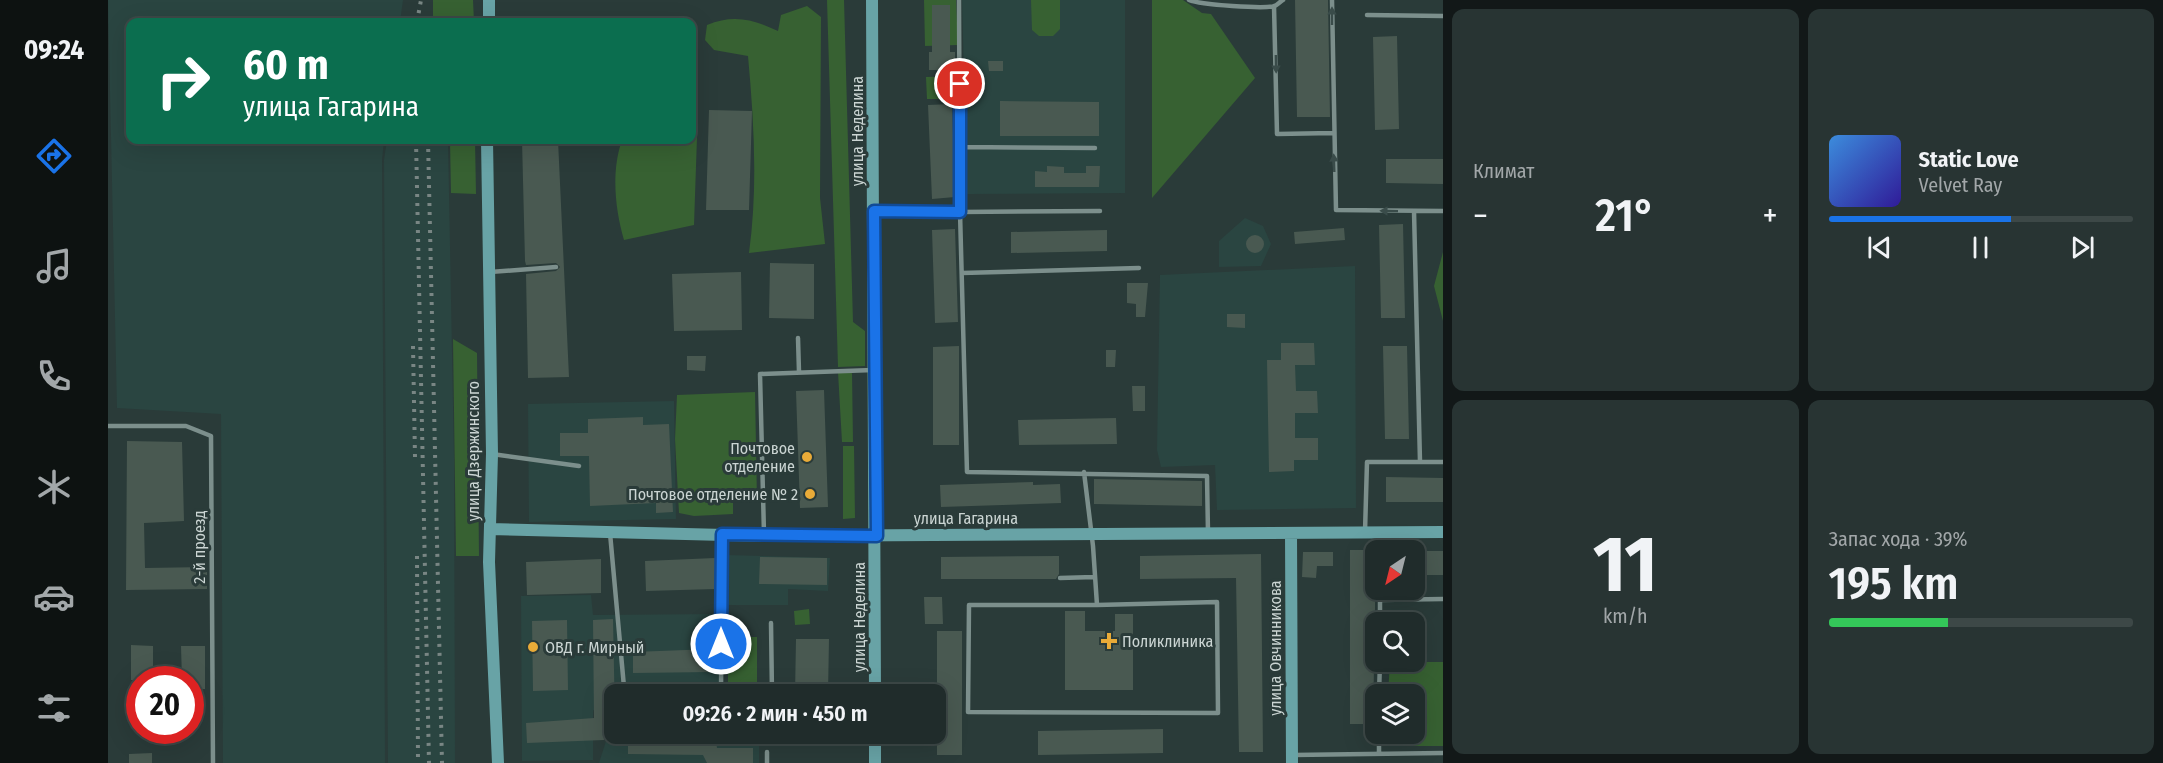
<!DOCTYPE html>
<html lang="ru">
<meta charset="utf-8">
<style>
body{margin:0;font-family:"Fira Sans Condensed",sans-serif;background:#283433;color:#f1f3f6;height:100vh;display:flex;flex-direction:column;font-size:22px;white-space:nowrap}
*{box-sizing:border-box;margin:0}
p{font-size:20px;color:#a2a7a9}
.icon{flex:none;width:33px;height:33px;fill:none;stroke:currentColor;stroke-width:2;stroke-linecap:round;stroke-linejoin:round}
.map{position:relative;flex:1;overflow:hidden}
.details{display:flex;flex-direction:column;gap:9px;padding:9px;background:#121818;width:720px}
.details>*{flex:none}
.top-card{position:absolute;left:18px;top:18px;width:570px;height:126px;border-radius:12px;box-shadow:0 6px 24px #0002,0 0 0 2px #3d4847;background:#0b6e4f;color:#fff;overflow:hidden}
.needle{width:39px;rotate:215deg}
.tools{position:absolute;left:1257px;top:540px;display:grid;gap:12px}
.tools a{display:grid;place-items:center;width:60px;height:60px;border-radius:12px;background:#202c2b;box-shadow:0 6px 24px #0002,0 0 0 2px #3d4847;font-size:30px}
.speed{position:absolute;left:18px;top:666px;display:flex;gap:12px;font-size:30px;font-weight:700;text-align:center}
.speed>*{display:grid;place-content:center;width:78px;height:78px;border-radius:50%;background:#202c2b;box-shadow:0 6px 24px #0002,0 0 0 2px #3d4847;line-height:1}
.speed .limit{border:9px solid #d22;background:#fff;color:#111}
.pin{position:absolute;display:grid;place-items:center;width:51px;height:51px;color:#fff;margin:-26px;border:3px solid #fff;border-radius:50%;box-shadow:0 2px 6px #0007}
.me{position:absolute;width:66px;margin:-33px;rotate:0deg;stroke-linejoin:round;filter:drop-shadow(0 0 4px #0008)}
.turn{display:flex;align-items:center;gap:21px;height:126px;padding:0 18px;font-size:27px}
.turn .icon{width:78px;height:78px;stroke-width:2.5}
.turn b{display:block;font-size:42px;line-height:51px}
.big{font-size:45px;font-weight:600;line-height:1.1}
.details .card{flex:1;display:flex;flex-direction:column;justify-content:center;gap:9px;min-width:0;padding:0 21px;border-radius:12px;background:#283433}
.details .dial{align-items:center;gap:0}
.dial b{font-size:78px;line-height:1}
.song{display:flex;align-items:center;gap:18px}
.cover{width:72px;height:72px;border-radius:9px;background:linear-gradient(135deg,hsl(210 70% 55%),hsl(250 70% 35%))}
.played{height:6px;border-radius:3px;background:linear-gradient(90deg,#1a73e8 60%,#3d4847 60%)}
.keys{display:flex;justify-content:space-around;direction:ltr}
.heat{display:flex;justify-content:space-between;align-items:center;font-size:33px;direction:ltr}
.charge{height:9px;border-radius:4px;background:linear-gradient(90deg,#34c759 39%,#3d4847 0)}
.details .tiles{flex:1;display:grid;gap:9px;grid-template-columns:repeat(2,1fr)}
.trip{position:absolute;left:496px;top:684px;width:342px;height:60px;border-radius:12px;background:#202c2b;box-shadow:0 6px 24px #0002,0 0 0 2px #3d4847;font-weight:600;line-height:60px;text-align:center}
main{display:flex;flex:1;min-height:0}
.dock{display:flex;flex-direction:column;width:108px;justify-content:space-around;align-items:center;background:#0d1211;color:#a2a7a9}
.dock .icon{width:42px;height:42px}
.dock .active{color:#1a73e8}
.dock b{font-size:27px;color:#f1f3f6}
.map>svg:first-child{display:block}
.built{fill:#2a4541}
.green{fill:#376132}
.building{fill:#495951}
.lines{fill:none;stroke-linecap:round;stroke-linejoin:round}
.lane{stroke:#7c8f8c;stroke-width:4.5}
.secondary{stroke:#68a3a6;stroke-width:12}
.rail{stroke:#798684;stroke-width:4;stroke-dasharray:3 6;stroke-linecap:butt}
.oneway{fill:#3a4c4a}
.route-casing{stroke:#114b97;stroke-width:15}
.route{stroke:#1a73e8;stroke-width:10}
.poi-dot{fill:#e9ab38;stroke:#2a3b39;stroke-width:2}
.labels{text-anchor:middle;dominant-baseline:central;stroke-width:6;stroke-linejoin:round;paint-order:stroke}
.street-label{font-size:16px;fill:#cbd5d3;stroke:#2a3b39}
.poi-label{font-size:16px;fill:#cbd5d3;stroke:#2a3b39;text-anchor:end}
</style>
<main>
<nav class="dock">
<b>09:24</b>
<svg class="icon active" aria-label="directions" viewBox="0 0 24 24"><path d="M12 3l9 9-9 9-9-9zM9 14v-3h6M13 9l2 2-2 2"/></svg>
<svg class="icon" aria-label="music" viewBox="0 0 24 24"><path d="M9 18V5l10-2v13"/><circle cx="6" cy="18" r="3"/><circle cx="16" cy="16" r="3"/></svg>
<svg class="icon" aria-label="phone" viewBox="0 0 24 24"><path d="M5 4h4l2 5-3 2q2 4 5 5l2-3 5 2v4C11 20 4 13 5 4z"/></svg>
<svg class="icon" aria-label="climate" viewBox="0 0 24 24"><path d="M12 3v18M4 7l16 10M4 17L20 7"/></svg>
<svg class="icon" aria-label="car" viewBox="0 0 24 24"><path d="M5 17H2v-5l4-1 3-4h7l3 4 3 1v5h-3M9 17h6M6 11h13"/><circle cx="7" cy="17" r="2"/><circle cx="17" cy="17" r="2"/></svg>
<svg class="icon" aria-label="filters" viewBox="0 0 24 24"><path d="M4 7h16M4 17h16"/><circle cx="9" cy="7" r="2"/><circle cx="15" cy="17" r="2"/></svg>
</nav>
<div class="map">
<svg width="1335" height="763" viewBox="0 0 1335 763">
<rect width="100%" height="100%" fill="#2a3b39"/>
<path class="built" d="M0,0H295L292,22H22V140H276L274,160L277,763H115L113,414L9,408Z
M854,0H1017V193L859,194Z
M279,140H340L346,458L347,763H280L276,160Z
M1137,218L1155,226L1163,244L1153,266L1111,267V241Z
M1247,266L1248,508L1109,510L1107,465L1053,467L1049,450L1052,275Z
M566,401L568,519L421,522L420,404Z
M617,555L722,558L720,591L680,589V605H616Z
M483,595L485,615L615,614L613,694H507V734H616L617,742L651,741V763H491L499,738L495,718L485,710V760L414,761L413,596Z"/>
<path class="green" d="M325,0H365L366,22H325Z
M719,0H736L745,322L757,331V366L730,367Z
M816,0H848L850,45L817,46Z
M923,0H952V29L945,36H931L924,30Z
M1044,0H1075L1094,13L1103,14L1147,78L1044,198Z
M699,6L713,17L712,198L717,244L641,253C650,187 646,122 640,56L606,50L597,40L599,25C625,14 645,19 670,31L673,15Z
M849,76V99H819L818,77Z
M584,132L589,137L586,225L516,240C507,209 503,171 514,140H584Z
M367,140L368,194L343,193L342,141Z
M1335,252V321L1326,286Z
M345,339L369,353L371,556H348Z
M730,372H744L745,442H734Z
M647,392L649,501L625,502V514L586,516L571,513L567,439L569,395Z
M735,446H746L747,518L735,519Z
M701,609L702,624L687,625L686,611Z
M620,637H649V694H620Z
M1282,662H1335V746H1295L1285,734H1306V694H1280Z"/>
<path class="building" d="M1187,0H1220L1222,117H1189Z
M824,5H842V52H847V70H821V52H824Z
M1289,36L1291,129L1267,130L1265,37Z
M880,61H895V71H881Z
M892,101L991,102V136H892Z
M844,104L847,197L824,199L820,105Z
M601,110L644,111L641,210H598Z
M414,140H450L461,377L420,378L418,274L448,271L452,267L448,263L418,265L417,261Z
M1278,159H1335V184L1278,183Z
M939,166L956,167V173H978V166H992L991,187H927V171L939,172Z
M1295,224L1297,318H1273L1271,225Z
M1236,228L1237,240L1187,244L1186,232Z
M847,229L850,322L827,323L824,230Z
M999,230V251L903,253V232Z
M1138 244a9 9 0 1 1 18 0a9 9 0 1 1-18 0Z
M662,263L706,264V319L661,318Z
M633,272L634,330L566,331L564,274Z
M1019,283H1040L1037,317H1028V304L1019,303Z
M1119,314H1137V328L1119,327Z
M1173,343H1206L1207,365H1187L1188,391H1209L1210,413H1187V438H1210V460H1186V471L1161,472L1159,360H1173Z
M851,346V445H825V347Z
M1275,346H1299L1301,439H1277Z
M998,350H1008L1007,367H998Z
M579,356H598L597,371L579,370Z
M1024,386H1037V411H1025Z
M716,390L720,507L692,508L688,391Z
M535,417V425L561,424L565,512L548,513V503L482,506L481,456H452V433H480V419Z
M1008,418L1009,444L911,445L910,420Z
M19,441L74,442L76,521L36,523L37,568L99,567V589L18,590Z
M1278,477L1335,478V502H1278Z
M986,479L1094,481V506L986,504Z
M925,482V485L952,484L953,503L833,507L832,485Z
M1242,550H1268L1265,724H1242Z
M1306,551H1335V575H1306Z
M1195,552H1225V566H1209L1208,578L1194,577Z
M1153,554L1155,752H1131L1128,578L1032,579V556Z
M951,556V574L948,579H833V557Z
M652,557L719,558V585L651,584Z
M607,558L608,589L538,591L537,561Z
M493,559V593L419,595L418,562Z
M816,597H834L835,624H817Z
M957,611H977V631H1007V614H1025V690H957Z
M505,619L507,720H495L496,740L419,743L418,723L486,718L485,620Z
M459,620L460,690L425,691L424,621Z
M829,631H854V755H829Z
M688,639H721L720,694H687Z
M23,645L45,646V680H23Z
M73,646H97V689H82V680H74Z
M604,649L603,672L525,673V652Z
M1055,729V753L930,755V731Z
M520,734H607L609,748H645V763H599L595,755L520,754Z
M44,753V763H21V754Z"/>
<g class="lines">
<path class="lane" d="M851,0L852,212L992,211
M1081,0C1093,5 1156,9 1167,6C1170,4 1172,2 1175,0
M1224,0L1228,210L1335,211
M1166,6L1169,134L1225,133
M1259,15L1335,16
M852,147L987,148
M766,211L852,212L859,472L1099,476L1100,533
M1306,211L1312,462H1335
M382,272L448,267
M854,273L1031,268
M690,338L691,372
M0,426H78L103,436L105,763
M384,454L471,466
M976,472L985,546L989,605H861L860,712L1110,713L1109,602L989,605
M1257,532L1259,462H1312
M502,533L516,687L613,688
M656,534L652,374L765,370
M952,578L986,577
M1272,622V600L1335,599
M663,623L664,694
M613,694L614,537
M1271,694L1272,662
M616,734V742
M665,734L765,735
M659,752V763
M1271,754V734
M1185,755L1335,753"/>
<path class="secondary" d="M764,0L767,694
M381,22V0
M379,140L384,454L381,562L390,763
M382,529L656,536L1335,532
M1183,533L1184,763
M767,734V763"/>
<path class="rail" d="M309,22L313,0
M308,140L321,763
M320,140L334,763
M305,346L307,457
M309,556L310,763"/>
</g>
<defs><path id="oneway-solid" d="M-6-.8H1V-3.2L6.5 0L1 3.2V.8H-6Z" transform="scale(1.5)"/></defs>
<g class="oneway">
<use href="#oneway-solid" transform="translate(1224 16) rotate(-90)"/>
<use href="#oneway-solid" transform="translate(1168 64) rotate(89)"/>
<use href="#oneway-solid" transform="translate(1226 163) rotate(-92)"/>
<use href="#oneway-solid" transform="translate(1281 211) rotate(-179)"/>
</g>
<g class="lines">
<defs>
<path id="route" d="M613,644L614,534L769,536L766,211L852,212V84"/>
</defs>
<use href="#route" class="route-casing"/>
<use href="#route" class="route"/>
</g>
<g class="poi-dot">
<circle cx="699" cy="457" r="6"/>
<circle cx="702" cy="494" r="6"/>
<path d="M998 632h6v6h6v6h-6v6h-6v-6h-6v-6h6z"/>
<circle cx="425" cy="647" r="6"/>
</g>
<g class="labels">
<g class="street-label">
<text transform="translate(749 131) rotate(-90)">улица Неделина</text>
<text transform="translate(365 451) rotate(-90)">улица Дзержинского</text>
<text x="858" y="518">улица Гагарина</text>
<text transform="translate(91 547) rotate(-90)">2-й проезд</text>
<text transform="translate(751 617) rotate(-90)">улица Неделина</text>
<text transform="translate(1167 648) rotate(-90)">улица Овчинникова</text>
</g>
<g class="poi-label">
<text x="687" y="448">Почтовое<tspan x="687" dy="18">отделение</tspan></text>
<text x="690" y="494">Почтовое отделение № 2</text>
<text x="1014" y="641" text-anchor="start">Поликлиника</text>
<text x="437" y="647" text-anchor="start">ОВД г. Мирный</text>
</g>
</g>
</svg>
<div class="tools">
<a><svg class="needle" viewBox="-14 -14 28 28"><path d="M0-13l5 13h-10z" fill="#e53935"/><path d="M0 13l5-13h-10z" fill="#a2a7a9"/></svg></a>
<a><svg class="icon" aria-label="search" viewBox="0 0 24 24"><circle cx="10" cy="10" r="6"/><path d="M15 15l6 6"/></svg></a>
<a><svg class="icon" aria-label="layers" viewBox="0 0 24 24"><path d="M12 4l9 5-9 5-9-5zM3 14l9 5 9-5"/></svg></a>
</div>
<div class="speed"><div class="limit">20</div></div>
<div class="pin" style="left:852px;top:84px;background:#d93025"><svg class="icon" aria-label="arrive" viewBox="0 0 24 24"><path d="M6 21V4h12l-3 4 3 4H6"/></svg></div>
<svg class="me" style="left:613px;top:644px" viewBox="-20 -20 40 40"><circle r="17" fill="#1a73e8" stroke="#fff" stroke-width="3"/><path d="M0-11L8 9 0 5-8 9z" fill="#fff"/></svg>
<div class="trip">09:26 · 2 мин · 450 m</div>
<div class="top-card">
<div class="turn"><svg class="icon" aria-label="right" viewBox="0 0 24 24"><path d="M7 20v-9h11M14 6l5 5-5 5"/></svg><div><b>60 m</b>улица Гагарина</div></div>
</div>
</div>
<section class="details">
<div class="tiles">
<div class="card"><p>Климат</p>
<div class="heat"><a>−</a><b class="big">21°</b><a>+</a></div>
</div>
<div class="card">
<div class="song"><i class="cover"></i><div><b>Static Love</b><p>Velvet Ray</p></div></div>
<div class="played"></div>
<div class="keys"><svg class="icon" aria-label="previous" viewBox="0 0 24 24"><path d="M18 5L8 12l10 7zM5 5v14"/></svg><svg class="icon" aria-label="pause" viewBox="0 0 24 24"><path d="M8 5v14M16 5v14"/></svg><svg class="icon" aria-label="next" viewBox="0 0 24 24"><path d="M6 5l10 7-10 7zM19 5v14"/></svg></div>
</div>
<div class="card dial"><b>11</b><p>km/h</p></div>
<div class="card"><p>Запас хода · 39%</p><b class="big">195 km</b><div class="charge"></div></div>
</div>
</section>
</main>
